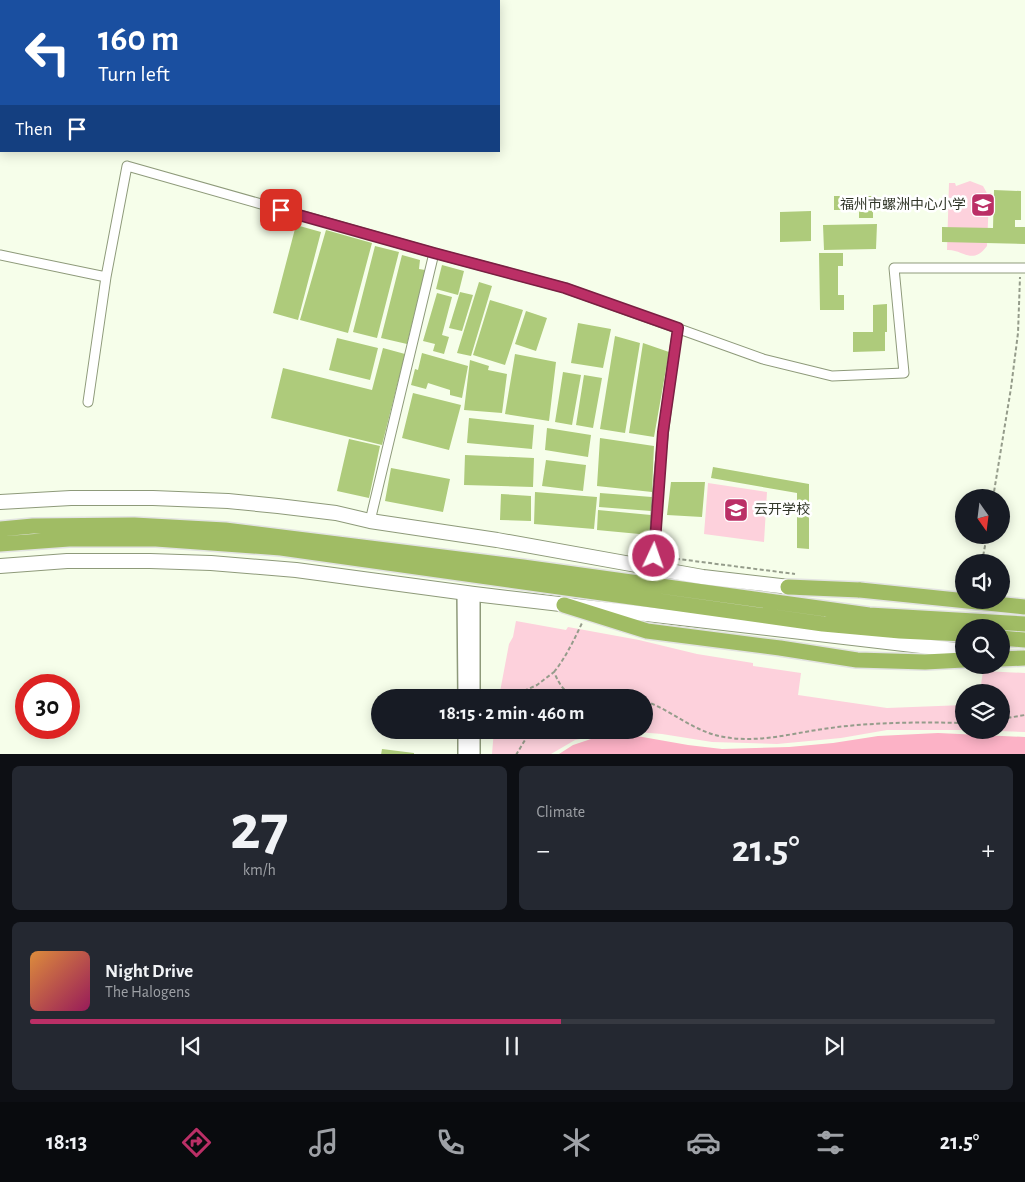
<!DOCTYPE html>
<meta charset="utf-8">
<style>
body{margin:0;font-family:"Alegreya Sans","Noto Sans SC",sans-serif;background:#242831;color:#f1f3f6;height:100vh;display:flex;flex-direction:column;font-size:19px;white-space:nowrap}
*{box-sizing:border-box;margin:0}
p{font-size:16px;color:#9ea1a6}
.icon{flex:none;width:28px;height:28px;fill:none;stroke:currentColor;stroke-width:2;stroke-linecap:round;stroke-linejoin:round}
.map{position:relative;height:754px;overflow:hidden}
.details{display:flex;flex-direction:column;gap:12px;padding:12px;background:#0d0f14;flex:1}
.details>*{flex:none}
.banner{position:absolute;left:0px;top:0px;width:500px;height:152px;box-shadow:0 2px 12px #0003;background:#1a4fa0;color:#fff;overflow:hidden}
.needle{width:32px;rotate:166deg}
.fabs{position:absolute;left:955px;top:489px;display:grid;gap:10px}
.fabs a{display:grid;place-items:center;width:55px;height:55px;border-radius:50%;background:#171b24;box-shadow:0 2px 12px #0003;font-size:25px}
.speed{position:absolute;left:15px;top:674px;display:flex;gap:10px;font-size:25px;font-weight:700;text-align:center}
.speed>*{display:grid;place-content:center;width:65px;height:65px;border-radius:50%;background:#171b24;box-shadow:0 2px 12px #0003;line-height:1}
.speed .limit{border:8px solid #d22;background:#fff;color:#111}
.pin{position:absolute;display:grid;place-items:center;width:42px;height:42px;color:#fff;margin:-21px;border-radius:10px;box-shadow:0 2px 8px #0006}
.me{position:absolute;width:55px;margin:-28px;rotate:3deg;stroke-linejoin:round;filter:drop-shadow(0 0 4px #0008)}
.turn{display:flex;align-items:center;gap:18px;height:105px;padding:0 15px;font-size:22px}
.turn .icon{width:65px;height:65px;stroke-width:2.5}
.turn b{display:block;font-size:35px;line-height:42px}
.then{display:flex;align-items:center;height:48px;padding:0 15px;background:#0003;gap:10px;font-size:19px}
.big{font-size:38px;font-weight:700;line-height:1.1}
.details .card{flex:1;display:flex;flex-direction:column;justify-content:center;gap:8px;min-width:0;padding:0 18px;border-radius:8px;background:#242831}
.details .dial{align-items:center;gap:0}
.dial b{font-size:65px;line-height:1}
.song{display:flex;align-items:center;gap:15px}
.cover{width:60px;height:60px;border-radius:8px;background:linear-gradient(135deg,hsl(30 70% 55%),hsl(330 70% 35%))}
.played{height:5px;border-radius:2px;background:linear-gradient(90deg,#bb2f66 55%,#363941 55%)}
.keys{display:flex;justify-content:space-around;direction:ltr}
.heat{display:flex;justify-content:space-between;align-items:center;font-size:28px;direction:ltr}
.details .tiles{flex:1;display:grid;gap:12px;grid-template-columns:1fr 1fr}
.card:last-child{grid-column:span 2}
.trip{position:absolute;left:371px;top:689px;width:282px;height:50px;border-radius:25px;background:#171b24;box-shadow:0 2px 12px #0003;font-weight:700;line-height:50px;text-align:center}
.dock{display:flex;height:80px;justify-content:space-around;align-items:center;background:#090b0e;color:#9ea1a6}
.dock .icon{width:35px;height:35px}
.dock .selected{color:#bb2f66}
.dock b{font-size:22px;color:#f1f3f6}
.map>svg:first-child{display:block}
.green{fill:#fdd1dc}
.water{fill:#fcb2c6}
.building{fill:#aecb7b}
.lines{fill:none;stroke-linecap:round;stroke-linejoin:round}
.minor-casing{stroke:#8e9a7a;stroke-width:11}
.tertiary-casing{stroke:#8e9a7a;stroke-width:14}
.secondary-casing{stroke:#8e9a7a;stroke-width:16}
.trunk-casing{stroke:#e2e3e1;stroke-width:18}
.path{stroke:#959c8b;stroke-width:2;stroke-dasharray:4 2.5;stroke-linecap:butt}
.minor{stroke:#fff;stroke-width:9}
.tertiary{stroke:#fff;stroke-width:11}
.secondary{stroke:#fff;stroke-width:14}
.trunk{stroke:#a0bc64;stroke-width:15}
.trunk-bridge-casing{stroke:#e2e3e1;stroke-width:18;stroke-linecap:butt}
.trunk-bridge{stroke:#a0bc64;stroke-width:15}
.route-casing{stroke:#7a1f42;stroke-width:12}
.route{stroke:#bb2f66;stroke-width:9}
.labels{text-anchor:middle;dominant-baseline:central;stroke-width:5;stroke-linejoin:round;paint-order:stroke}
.poi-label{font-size:14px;fill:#32372a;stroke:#fff;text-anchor:end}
</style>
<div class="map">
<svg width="1025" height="755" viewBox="0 0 1025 755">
<rect width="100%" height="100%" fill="#f6feea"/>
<path class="green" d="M970,181L983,186L989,197L987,246C972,266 963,249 947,250L949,183H955L956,186Z
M708,483L767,492L764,542L704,534Z
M516,621L566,630L568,627L639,640L697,654L753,663V666L801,673L798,695L887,708L964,705V730H887L841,738L777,744L712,742L662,734L624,731L575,740L551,754H492L494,730H645V698L499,697L509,644L513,637Z
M983,671L1025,673V732L977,730H1001V692H980Z"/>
<path class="water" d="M938,733L1025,737V754H559L573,745L600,736L631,735L688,745L722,749L789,747L833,743L878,736Z"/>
<path class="building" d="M994,190L1021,191V220H1015V227H1025V244L942,242V227L993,228Z
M834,196H873V218H859V210H834Z
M811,211V241L780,242V212Z
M877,224L876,249L824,250L823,225Z
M296,225L321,232L298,320L273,313Z
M326,230L372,243L348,333L300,320Z
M375,246L399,252L377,338L353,332Z
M819,253H843V266H838V295H844V310H820Z
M402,255L420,260L419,269L425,270L407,344L381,338Z
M442,265L464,271L458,295L436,289Z
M479,282L492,286L471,356L457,353Z
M460,292L473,295L462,331L449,328Z
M437,293L452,297L442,335L449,337L444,354L433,351L435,344L423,341Z
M490,300L523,310L505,365L473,355Z
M887,304V332H885V351L853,352V332H873V305Z
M526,311L547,318L536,351L515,344Z
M578,323L611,329L603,368L571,363Z
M615,336L640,343L625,433L600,429Z
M337,338L378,348L370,380L329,370Z
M643,343L669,352L654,437L629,433Z
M383,348L405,354L382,445L271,418L283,368L372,390Z
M422,353L468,366L462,398L450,395V390L428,383L426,389L411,385L415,369L418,370Z
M515,354L556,362L549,421L505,414Z
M470,360L489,366L488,370L507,374L502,413L464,410Z
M563,372L581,375L572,425L555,422Z
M584,375L602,378L593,428L576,425Z
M413,393L461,405L449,450L402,438Z
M469,418L534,425L532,449L467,443Z
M547,428L591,435L588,457L545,450Z
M600,438L654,446L652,492L597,486Z
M349,439L380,446L369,498L337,491Z
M465,455L534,458L533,487L464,485Z
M546,460L586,465L583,491L542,486Z
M713,467L809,484V549L797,548V493L711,478Z
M391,468L450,479L443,512L385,501Z
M671,482H705L702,517L667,515Z
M535,492L597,497L594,529L534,524Z
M600,493L652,497L651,511L599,507Z
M501,494L531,496V521L500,520Z
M598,510L651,515L650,535L597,530Z
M382,749L414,753V755H381Z"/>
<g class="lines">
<defs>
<path id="minor" d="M0,255L106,277
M88,402L106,277L127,166L434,253L565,288L763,359L832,376L904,373L894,268H1025
M370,521L434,253
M654,556C656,479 666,404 678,328"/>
<path id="tertiary" d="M463,593L464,698
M474,698V594
M464,730V755
M474,730V755"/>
<path id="secondary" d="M0,502L71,498H153L228,501L278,506L336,513L370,521L497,540L703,577L798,588
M0,566L67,561H150L211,563L296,570L474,594L964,651"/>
<path id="trunk" d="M0,529L33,526L134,525L225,530L523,567L869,615L1025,624
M0,544L69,539H156L281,548L823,624L900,631L964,634
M788,587L860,590
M564,605L647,631L780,648L857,660L925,662L964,660
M1001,638L1025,640"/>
</defs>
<use href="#minor" class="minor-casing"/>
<use href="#tertiary" class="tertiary-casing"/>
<use href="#secondary" class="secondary-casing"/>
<use href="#trunk" class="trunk-casing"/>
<path class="path" d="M44,1L48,0
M0,13H1
M993,498L1011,388L1018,333L1020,277
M663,557L795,574
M982,562L987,535
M554,672C566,657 574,640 582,623
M484,692L511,694L526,690
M529,698L526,690L537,685L554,672C560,686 565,694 580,698
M585,698L607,694L636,698
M645,701C673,711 694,732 724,737C758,743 789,734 823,729C870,722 917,722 964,723
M1001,719L1025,715
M516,755L531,730"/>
<use href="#minor" class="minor"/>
<use href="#tertiary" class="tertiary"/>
<use href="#secondary" class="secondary"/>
<use href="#trunk" class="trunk"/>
<defs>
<path id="trunk-bridge" d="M860,590L1025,607
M1001,659L1025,658"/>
</defs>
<use href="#trunk-bridge" class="trunk-bridge-casing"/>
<use href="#trunk-bridge" class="trunk-bridge"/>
</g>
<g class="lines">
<defs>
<path id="route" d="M281,210L434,253L565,288L678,328L663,432L654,556"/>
</defs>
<use href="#route" class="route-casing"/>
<use href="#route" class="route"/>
</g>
<defs>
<symbol id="school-square" viewBox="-11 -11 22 22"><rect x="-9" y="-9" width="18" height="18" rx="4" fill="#bb2f66" stroke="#fff"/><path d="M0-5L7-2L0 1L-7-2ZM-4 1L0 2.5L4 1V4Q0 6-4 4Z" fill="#fff"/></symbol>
</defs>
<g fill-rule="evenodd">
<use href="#school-square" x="969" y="191" width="28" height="28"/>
<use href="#school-square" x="722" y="496" width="28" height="28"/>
</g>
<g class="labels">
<g class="poi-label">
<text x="966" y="205">福州市螺洲中心小学</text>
<text x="754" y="510" text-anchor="start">云开学校</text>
</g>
</g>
</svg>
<div class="fabs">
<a><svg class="needle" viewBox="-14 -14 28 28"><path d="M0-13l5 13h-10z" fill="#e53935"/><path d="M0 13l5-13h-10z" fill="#9ea1a6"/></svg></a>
<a><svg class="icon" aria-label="sound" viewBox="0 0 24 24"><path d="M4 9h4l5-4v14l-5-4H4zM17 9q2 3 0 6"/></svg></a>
<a><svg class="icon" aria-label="search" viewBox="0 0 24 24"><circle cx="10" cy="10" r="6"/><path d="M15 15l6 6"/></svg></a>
<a><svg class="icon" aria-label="layers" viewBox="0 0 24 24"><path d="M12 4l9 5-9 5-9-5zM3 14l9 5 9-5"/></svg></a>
</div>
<div class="speed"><div class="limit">30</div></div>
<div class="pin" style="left:281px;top:210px;background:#d93025"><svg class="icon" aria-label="arrive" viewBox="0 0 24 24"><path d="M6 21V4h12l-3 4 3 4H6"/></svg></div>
<svg class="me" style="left:654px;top:556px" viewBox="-20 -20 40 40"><circle r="17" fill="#bb2f66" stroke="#fff" stroke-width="3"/><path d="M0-11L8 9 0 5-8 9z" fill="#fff"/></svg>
<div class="trip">18:15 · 2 min · 460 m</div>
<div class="banner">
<div class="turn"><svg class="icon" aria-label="left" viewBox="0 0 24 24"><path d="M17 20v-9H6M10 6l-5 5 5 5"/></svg><div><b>160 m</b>Turn left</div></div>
<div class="then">Then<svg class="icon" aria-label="arrive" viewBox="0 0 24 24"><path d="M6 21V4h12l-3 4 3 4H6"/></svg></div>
</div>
</div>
<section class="details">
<div class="tiles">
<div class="card dial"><b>27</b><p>km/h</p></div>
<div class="card"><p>Climate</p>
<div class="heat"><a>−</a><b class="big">21.5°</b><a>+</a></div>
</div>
<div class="card">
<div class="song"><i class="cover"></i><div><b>Night Drive</b><p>The Halogens</p></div></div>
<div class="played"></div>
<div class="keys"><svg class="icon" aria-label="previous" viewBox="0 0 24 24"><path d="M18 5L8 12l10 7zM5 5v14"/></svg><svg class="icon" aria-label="pause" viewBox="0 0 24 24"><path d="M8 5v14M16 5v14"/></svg><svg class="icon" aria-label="next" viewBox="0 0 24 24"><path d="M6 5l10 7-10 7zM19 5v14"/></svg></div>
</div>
</div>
</section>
<nav class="dock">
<b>18:13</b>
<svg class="icon selected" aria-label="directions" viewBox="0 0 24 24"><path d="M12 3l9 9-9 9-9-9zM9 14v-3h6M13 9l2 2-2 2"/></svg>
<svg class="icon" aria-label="music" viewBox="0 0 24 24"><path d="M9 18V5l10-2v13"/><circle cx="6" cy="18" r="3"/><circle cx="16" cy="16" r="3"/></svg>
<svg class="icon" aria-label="phone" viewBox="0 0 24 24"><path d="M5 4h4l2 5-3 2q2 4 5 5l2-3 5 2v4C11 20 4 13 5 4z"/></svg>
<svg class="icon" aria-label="climate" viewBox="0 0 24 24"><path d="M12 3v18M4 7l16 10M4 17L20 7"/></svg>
<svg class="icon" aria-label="car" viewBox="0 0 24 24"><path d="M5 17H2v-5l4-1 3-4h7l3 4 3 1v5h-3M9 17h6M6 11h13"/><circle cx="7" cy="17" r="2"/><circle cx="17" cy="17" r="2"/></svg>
<svg class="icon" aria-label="filters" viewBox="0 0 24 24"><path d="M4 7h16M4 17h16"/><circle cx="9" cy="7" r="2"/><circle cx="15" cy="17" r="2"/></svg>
<b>21.5°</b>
</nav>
